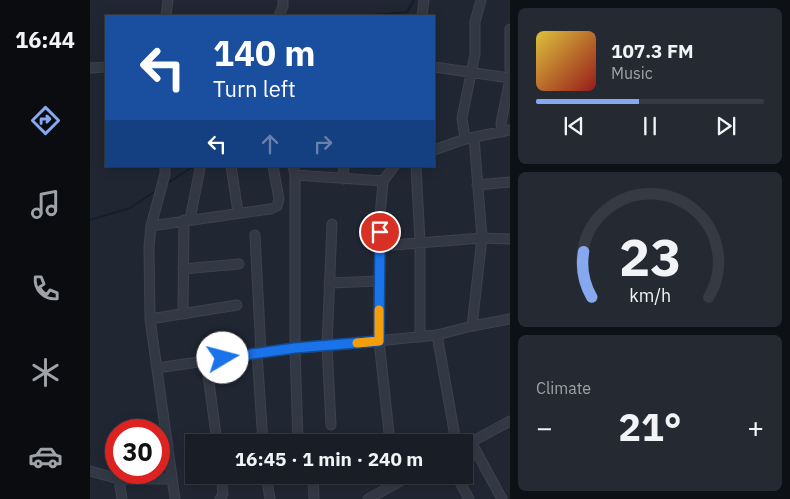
<!DOCTYPE html>
<meta charset="utf-8">
<style>
body{margin:0;font-family:"IBM Plex Sans",sans-serif;background:#252a32;color:#f1f3f6;height:100vh;display:flex;flex-direction:column;font-size:19px;white-space:nowrap}
*{box-sizing:border-box;margin:0}
p{font-size:16px;color:#9fa2a7}
.icon{flex:none;width:28px;height:28px;fill:none;stroke:currentColor;stroke-width:2;stroke-linecap:round;stroke-linejoin:round}
.map{position:relative;flex:1;overflow:hidden}
.details{display:flex;flex-direction:column;gap:8px;padding:8px;background:#0d1015;width:280px}
.details>*{flex:none}
.guide{position:absolute;left:15px;top:15px;width:330px;height:152px;border-radius:0px;box-shadow:0 2px 12px #0003,0 0 0 1px #363b43;background:#1a4fa0;color:#fff;overflow:hidden}
.speed{position:absolute;left:15px;top:419px;display:flex;gap:10px;font-size:25px;font-weight:700;text-align:center}
.speed>*{display:grid;place-content:center;width:65px;height:65px;border-radius:50%;background:#181d26;box-shadow:0 2px 12px #0003,0 0 0 1px #363b43;line-height:1}
.speed .limit{border:8px solid #d22;background:#fff;color:#111}
.pin{position:absolute;display:grid;place-items:center;width:42px;height:42px;color:#fff;margin:-21px;border:2px solid #fff;border-radius:50%;box-shadow:0 1px 5px #0007}
.me{position:absolute;width:55px;margin:-28px;rotate:82deg;stroke-linejoin:round;filter:drop-shadow(0 0 4px #0008)}
.turn{display:flex;align-items:center;gap:18px;height:105px;padding:0 25px;font-size:22px}
.turn .icon{width:65px;height:65px;stroke-width:2.5}
.turn b{display:block;font-size:35px;line-height:42px}
.lanes{display:flex;align-items:center;height:48px;padding:0 25px;background:#0003;justify-content:center;gap:25px;direction:ltr}
.lanes .off{opacity:.35}
.big{font-size:38px;font-weight:700;line-height:1.1}
.details .widget{flex:1;display:flex;flex-direction:column;justify-content:center;gap:8px;min-width:0;padding:0 18px;border-radius:8px;background:#252a32}
.details .dial{align-items:center;gap:0}
.dial svg{height:130px;overflow:visible;fill:none;stroke:#363b43;stroke-width:7;stroke-linecap:round;text-anchor:middle}
.dial text{fill:#f1f3f6;stroke:none}
.song{display:flex;align-items:center;gap:15px}
.cover{width:60px;height:60px;border-radius:8px;background:linear-gradient(135deg,hsl(50 70% 55%),hsl(0 70% 35%))}
.played{height:5px;border-radius:2px;background:linear-gradient(90deg,#85a8ef 45%,#363b43 45%)}
.keys{display:flex;justify-content:space-around;direction:ltr}
.heat{display:flex;justify-content:space-between;align-items:center;font-size:28px;direction:ltr}
.trip{position:absolute;left:95px;top:434px;width:288px;height:50px;border-radius:0px;background:#181d26;box-shadow:0 2px 12px #0003,0 0 0 1px #363b43;font-weight:700;line-height:50px;text-align:center}
main{display:flex;flex:1;min-height:0}
.tabs{display:flex;flex-direction:column;width:90px;justify-content:space-around;align-items:center;background:#0a0c0f;color:#9fa2a7}
.tabs .icon{width:35px;height:35px}
.tabs .on{color:#85a8ef}
.tabs b{font-size:22px;color:#f1f3f6}
.map>svg:first-child{display:block}
.lines{fill:none;stroke-linecap:round;stroke-linejoin:round}
.stream{stroke:#151e2f;stroke-width:2}
.minor-casing{stroke:#3d424e;stroke-width:11}
.minor{stroke:#333944;stroke-width:9}
.route-casing{stroke:#114b97;stroke-width:12}
.route{stroke:#1a73e8;stroke-width:9}
.slow{stroke:#f59e0b;stroke-width:9}
</style>
<main>
<nav class="tabs">
<b>16:44</b>
<svg class="icon on" aria-label="directions" viewBox="0 0 24 24"><path d="M12 3l9 9-9 9-9-9zM9 14v-3h6M13 9l2 2-2 2"/></svg>
<svg class="icon" aria-label="music" viewBox="0 0 24 24"><path d="M9 18V5l10-2v13"/><circle cx="6" cy="18" r="3"/><circle cx="16" cy="16" r="3"/></svg>
<svg class="icon" aria-label="phone" viewBox="0 0 24 24"><path d="M5 4h4l2 5-3 2q2 4 5 5l2-3 5 2v4C11 20 4 13 5 4z"/></svg>
<svg class="icon" aria-label="climate" viewBox="0 0 24 24"><path d="M12 3v18M4 7l16 10M4 17L20 7"/></svg>
<svg class="icon" aria-label="car" viewBox="0 0 24 24"><path d="M5 17H2v-5l4-1 3-4h7l3 4 3 1v5h-3M9 17h6M6 11h13"/><circle cx="7" cy="17" r="2"/><circle cx="17" cy="17" r="2"/></svg>
</nav>
<div class="map">
<svg width="420" height="499" viewBox="0 0 420 499">
<rect width="100%" height="100%" fill="#202733"/>
<g class="lines">
<path class="stream" d="M272,16L317,12L324,0
M76,184L104,166
M0,220L40,208L67,190"/>
<defs>
<path id="minor" d="M76,16L78,0
M189,16L193,6V0
M332,16L334,0
M420,29V69
M344,67L420,78
M0,68L16,67
M412,132L411,123L420,79
M375,139L372,118L385,54V22L391,0
M344,150L375,139L420,130
M75,166V174L61,226L59,247L60,319L85,499
M141,166L148,212
M203,166L205,175V348L208,442
M326,166L330,242V337
M205,175L293,181
M253,179L254,166
M387,185L420,182
M100,219L110,169
M61,226L180,209L187,206L189,199L183,166
M165,235L171,353
M290,246L392,238L420,239
M93,269L149,264
M240,283L289,281
M93,314L94,220
M60,319L147,305
M382,326L392,238L384,137
M347,335L366,442
M167,353L173,442
M116,360L127,442
M67,368L205,348L237,346L347,335L382,326L420,319
M241,425L237,346L242,224
M300,442L289,341L290,217L293,181L304,166
M381,442L412,499
M374,446L420,421
M0,471L29,479H82
M176,475L180,499
M223,475L224,499
M366,475L379,499
M29,479L32,499
M130,499L133,494L131,475
M278,499L321,475"/>
</defs>
<use href="#minor" class="minor-casing"/>
<use href="#minor" class="minor"/>
</g>
<g class="lines">
<defs>
<path id="route" d="M133,358L205,348L289,341L290,232"/>
</defs>
<use href="#route" class="route-casing"/>
<use href="#route" class="route"/>
<path class="slow" d="M267,343L289,341V310"/>
</g>
</svg>
<div class="speed"><div class="limit">30</div></div>
<div class="pin" style="left:290px;top:232px;background:#d93025"><svg class="icon" aria-label="arrive" viewBox="0 0 24 24"><path d="M6 21V4h12l-3 4 3 4H6"/></svg></div>
<svg class="me" style="left:133px;top:358px" viewBox="-20 -20 40 40"><circle r="19" fill="#fff"/><path d="M0-13L10 11 0 6-10 11z" fill="#1a73e8"/></svg>
<div class="trip">16:45 · 1 min · 240 m</div>
<div class="guide">
<div class="turn"><svg class="icon" aria-label="left" viewBox="0 0 24 24"><path d="M17 20v-9H6M10 6l-5 5 5 5"/></svg><div><b>140 m</b>Turn left</div></div>
<div class="lanes"><svg class="icon" aria-label="left" viewBox="0 0 24 24"><path d="M17 20v-9H6M10 6l-5 5 5 5"/></svg><svg class="icon off" aria-label="ahead" viewBox="0 0 24 24"><path d="M12 20V5M6 11l6-6 6 6"/></svg><svg class="icon off" aria-label="right" viewBox="0 0 24 24"><path d="M7 20v-9h11M14 6l5 5-5 5"/></svg></div>
</div>
</div>
<section class="details">
<div class="widget">
<div class="song"><i class="cover"></i><div><b>107.3 FM</b><p>Music</p></div></div>
<div class="played"></div>
<div class="keys"><svg class="icon" aria-label="previous" viewBox="0 0 24 24"><path d="M18 5L8 12l10 7zM5 5v14"/></svg><svg class="icon" aria-label="pause" viewBox="0 0 24 24"><path d="M8 5v14M16 5v14"/></svg><svg class="icon" aria-label="next" viewBox="0 0 24 24"><path d="M6 5l10 7-10 7zM19 5v14"/></svg></div>
</div>
<div class="widget dial"><svg viewBox="0 0 100 80">
<path d="M14 69A42 42 0 1 1 86 69"/>
<path d="M14 69A42 42 0 0 1 9 41" stroke="#85a8ef"/>
<text x="50" y="56" font-size="32" font-weight="700">23</text>
<text x="50" y="72" font-size="11">km/h</text>
</svg></div>
<div class="widget"><p>Climate</p>
<div class="heat"><a>−</a><b class="big">21°</b><a>+</a></div>
</div>
</section>
</main>
